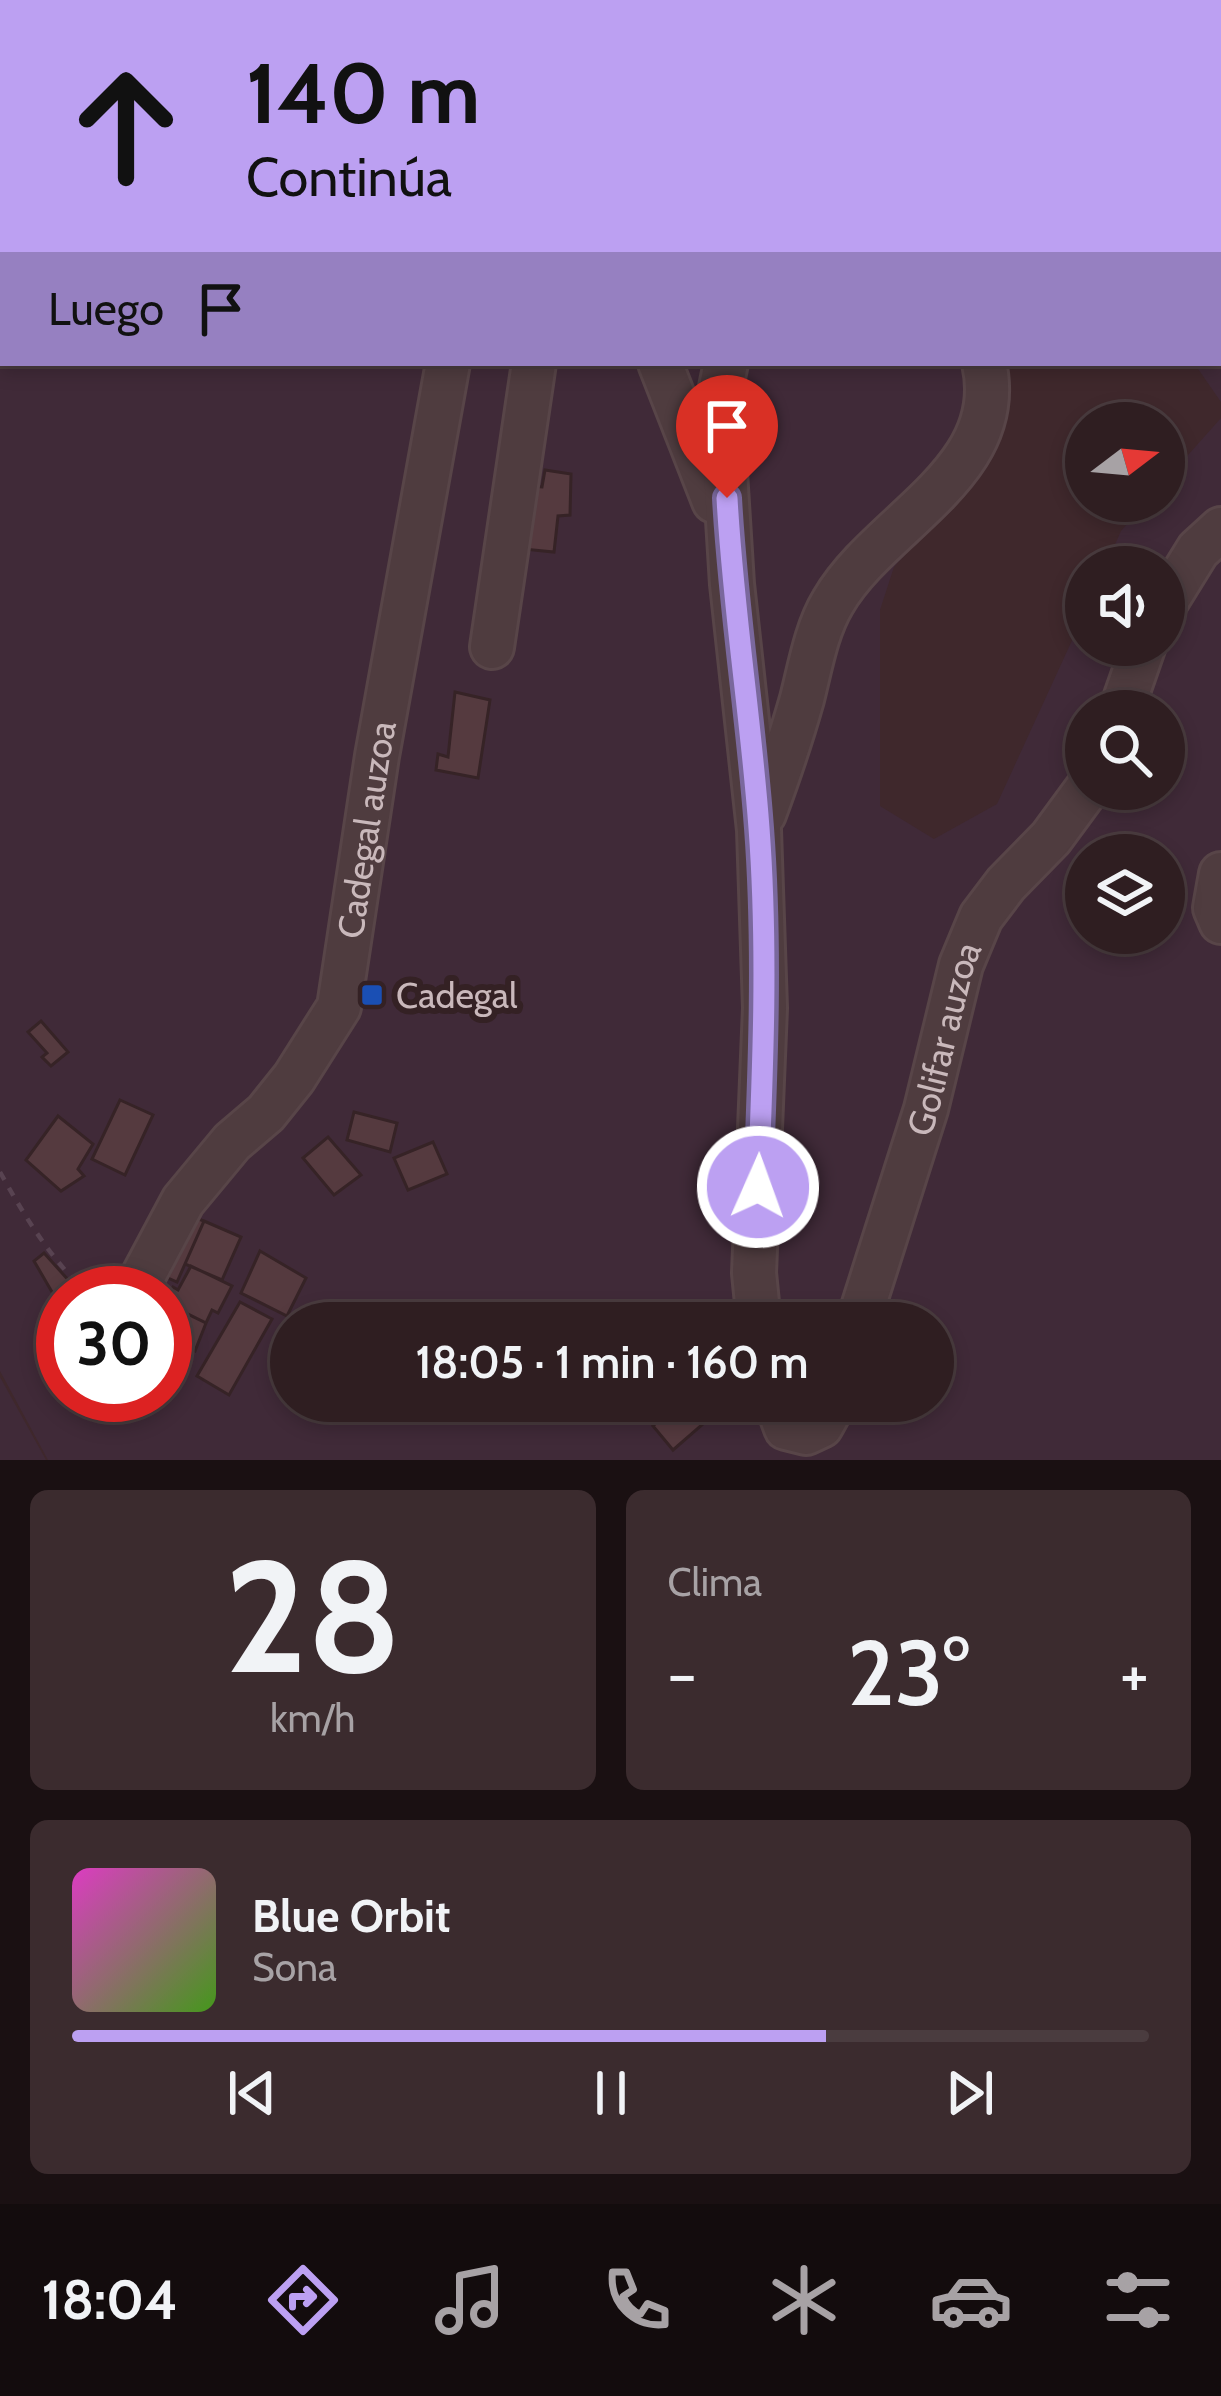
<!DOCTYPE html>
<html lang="es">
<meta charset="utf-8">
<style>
body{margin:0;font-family:Cabin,sans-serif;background:#3b2b2e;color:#f1f3f6;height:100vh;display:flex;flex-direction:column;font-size:45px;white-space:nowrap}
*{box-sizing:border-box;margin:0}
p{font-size:39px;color:#a7a2a5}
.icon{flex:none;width:66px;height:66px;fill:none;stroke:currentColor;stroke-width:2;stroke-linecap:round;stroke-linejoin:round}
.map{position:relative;height:1460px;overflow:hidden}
.side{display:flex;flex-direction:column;gap:30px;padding:30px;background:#1a1012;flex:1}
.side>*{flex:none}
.banner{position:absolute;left:0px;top:0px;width:1221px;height:366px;box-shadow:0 6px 18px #0003,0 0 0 3px #4a3c3f;background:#bca0f2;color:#111;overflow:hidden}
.needle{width:78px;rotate:74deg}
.buttons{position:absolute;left:1065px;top:402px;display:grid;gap:24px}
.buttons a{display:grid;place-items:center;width:120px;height:120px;border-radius:50%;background:#2f1e21;box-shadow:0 6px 18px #0003,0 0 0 3px #4a3c3f;font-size:60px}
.speed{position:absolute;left:36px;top:1266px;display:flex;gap:24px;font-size:60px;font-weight:700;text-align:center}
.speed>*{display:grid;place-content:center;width:156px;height:156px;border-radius:50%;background:#2f1e21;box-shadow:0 6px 18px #0003,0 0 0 3px #4a3c3f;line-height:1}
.speed .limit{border:18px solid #d22;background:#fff;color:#111}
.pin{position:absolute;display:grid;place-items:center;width:102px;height:102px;color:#fff;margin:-123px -51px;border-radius:50% 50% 50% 0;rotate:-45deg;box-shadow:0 0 12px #0007}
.pin .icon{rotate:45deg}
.me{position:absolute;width:132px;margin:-66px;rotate:2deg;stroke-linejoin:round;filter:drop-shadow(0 0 9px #0008)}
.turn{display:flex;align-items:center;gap:42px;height:252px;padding:0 48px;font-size:54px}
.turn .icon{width:156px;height:156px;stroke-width:2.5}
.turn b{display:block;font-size:84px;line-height:102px}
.then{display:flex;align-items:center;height:114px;padding:0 48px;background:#0003;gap:24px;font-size:45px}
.big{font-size:90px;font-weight:600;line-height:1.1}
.side .tile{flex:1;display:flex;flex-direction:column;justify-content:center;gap:18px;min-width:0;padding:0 42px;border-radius:18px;background:#3b2b2e}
.side .dial{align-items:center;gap:0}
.dial b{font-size:156px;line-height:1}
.song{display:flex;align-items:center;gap:36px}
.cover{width:144px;height:144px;border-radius:18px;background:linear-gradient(135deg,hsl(310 70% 55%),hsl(100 70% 35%))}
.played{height:12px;border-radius:6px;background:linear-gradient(90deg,#bca0f2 70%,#4a3c3f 70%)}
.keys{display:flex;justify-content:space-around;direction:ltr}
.heat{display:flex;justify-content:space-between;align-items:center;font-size:66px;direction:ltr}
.side .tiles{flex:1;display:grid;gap:30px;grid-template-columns:1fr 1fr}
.tile:last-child{grid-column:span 2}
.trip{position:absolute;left:270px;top:1302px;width:684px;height:120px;border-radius:60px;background:#2f1e21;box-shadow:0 6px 18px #0003,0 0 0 3px #4a3c3f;font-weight:600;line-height:120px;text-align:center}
.tabs{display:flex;height:192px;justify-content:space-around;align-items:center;background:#130c0d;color:#a7a2a5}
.tabs .icon{width:84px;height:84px}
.tabs .on{color:#bca0f2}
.tabs b{font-size:54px;color:#f1f3f6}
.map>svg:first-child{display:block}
.green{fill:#402a38;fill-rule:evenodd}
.building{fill:#553a3f;stroke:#362326;stroke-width:3}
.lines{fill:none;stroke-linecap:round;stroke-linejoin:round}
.minor-casing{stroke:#584548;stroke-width:48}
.path{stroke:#584351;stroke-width:4.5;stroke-dasharray:9 9;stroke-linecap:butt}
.minor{stroke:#4f3c3f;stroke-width:42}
.route-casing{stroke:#7a689d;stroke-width:30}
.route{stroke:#bca0f2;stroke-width:21}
.transit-dot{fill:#1a4fb4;stroke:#342124;stroke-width:4.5}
.labels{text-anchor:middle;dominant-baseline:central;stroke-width:12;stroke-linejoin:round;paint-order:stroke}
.street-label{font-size:36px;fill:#c9b8bb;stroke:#342124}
.poi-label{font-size:36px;fill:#c9b8bb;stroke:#342124;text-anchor:start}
</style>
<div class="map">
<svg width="1221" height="1460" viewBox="0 0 1221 1460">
<rect width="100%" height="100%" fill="#3f282c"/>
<path class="green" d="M0,0L374,3H3V363H999L964,488L894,567L880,610V806L934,839L997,804L1086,610V645H1164V567H1105L1121,531L1147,501H1164V482L1221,418V1460H48L0,1371ZM1086,711H1164V789H1086ZM1086,855H1164V933H1086ZM63,1293H165V1395H63ZM291,1323H933V1401H291Z
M875,0H1221V402L1194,363H1218V3Z
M0,1377L46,1460H0Z"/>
<path class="building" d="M545,470L571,474L570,515L558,516L554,552L523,549L528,486L542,487Z
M455,692L490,700L478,778L436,770L438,754L448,757Z
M41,1021L68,1052L51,1066L42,1057L47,1053L28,1032Z
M120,1100L153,1115L125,1175L92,1159Z
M354,1112L397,1123L390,1152L347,1140Z
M58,1116L93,1144L78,1169L84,1176L61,1191L26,1160Z
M328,1137L361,1175L334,1195L303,1158Z
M433,1142L447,1174L408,1190L394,1158Z
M185,1214L204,1221L177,1282L157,1273Z
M204,1221L241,1237L222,1280L185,1264Z
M260,1251L306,1278L287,1316L241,1293Z
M44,1253L80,1293H63V1311L34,1261Z
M191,1266L232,1286L218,1313L212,1310L206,1323L165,1303L173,1287L178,1290Z
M240,1302L272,1319L229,1395L197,1376Z
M186,1313L206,1323L195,1351L173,1342Z
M681,1401L703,1424L673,1450L653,1426Z"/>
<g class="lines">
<defs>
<g id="minor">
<path d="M360,0L361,3"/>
<path d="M512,3L514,0"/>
<path d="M660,363L714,501"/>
<path d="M726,363L720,392L732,584L759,830L765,1008L754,1273L759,1323"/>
<path d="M1164,605L1198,550L1221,529"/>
<path d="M492,647L534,363"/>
<path d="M1121,711L1144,645"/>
<path d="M764,814C778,776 791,738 802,699C810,668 816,630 833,602C879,522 1009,472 984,363"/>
<path d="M1221,874L1215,908L1221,922"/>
<path id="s1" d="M134,1293L183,1201L232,1142L266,1113L294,1078L339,1007L377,756L448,363"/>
<path id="s2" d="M858,1323L926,1109L961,965L981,917L1006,884L1051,838L1087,789"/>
<path d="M776,1401L786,1428L806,1433L821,1426L835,1401"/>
</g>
</defs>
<use href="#minor" class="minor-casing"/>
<path class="path" d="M0,1172C25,1217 50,1258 87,1293"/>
<use href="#minor" class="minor"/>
</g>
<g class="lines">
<defs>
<path id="route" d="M727,498C733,609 751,718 759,828C768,948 763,1068 758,1187"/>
</defs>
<use href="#route" class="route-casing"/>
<use href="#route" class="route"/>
</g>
<rect class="transit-dot" x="360" y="983" width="24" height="24" rx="6"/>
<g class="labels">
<g class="street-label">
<text stroke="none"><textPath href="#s1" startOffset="534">Cadegal auzoa</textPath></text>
<text stroke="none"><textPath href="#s2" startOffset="297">Golifar auzoa</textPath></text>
</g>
<g class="poi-label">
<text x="396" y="995">Cadegal</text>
</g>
</g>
</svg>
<div class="buttons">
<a><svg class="needle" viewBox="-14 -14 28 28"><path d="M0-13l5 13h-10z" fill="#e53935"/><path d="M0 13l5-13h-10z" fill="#a7a2a5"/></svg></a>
<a><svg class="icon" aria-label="sound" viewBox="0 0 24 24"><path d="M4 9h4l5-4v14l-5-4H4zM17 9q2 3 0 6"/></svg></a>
<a><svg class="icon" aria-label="search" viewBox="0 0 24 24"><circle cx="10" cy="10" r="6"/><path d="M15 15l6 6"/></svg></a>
<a><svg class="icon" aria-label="layers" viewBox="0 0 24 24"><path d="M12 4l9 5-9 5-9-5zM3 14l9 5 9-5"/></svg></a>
</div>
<div class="speed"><div class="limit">30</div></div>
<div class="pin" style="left:727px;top:498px;background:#d93025"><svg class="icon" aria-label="arrive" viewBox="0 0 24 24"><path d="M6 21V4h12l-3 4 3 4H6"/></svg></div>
<svg class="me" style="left:758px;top:1187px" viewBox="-20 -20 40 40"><circle r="17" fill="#bca0f2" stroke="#fff" stroke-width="3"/><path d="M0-11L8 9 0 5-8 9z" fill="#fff"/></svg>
<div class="trip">18:05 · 1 min · 160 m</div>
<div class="banner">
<div class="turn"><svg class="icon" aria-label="ahead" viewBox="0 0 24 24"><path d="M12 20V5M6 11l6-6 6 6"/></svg><div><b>140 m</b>Continúa</div></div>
<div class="then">Luego<svg class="icon" aria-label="arrive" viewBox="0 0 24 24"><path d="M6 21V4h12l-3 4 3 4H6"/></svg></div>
</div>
</div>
<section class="side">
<div class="tiles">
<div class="tile dial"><b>28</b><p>km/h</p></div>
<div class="tile"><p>Clima</p>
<div class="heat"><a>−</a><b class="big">23°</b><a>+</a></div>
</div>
<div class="tile">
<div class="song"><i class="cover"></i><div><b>Blue Orbit</b><p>Sona</p></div></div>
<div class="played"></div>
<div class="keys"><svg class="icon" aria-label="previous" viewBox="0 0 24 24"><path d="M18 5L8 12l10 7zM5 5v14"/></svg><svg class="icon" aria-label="pause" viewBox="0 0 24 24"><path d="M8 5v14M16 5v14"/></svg><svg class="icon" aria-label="next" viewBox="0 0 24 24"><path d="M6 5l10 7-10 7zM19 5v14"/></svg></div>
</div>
</div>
</section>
<nav class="tabs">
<b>18:04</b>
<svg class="icon on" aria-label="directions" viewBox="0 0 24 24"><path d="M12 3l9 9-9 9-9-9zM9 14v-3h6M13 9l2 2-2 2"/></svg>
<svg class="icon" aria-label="music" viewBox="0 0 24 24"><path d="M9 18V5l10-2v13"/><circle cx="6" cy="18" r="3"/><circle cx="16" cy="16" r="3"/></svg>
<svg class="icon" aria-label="phone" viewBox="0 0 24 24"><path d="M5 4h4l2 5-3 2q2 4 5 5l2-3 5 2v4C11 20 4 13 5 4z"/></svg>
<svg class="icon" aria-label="climate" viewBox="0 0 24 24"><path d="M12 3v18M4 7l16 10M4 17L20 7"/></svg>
<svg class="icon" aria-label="car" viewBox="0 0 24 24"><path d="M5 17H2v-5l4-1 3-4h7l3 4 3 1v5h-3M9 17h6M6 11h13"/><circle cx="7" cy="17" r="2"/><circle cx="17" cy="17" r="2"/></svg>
<svg class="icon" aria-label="filters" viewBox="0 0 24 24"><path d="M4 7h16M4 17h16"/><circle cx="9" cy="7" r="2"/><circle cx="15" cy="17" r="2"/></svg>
</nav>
